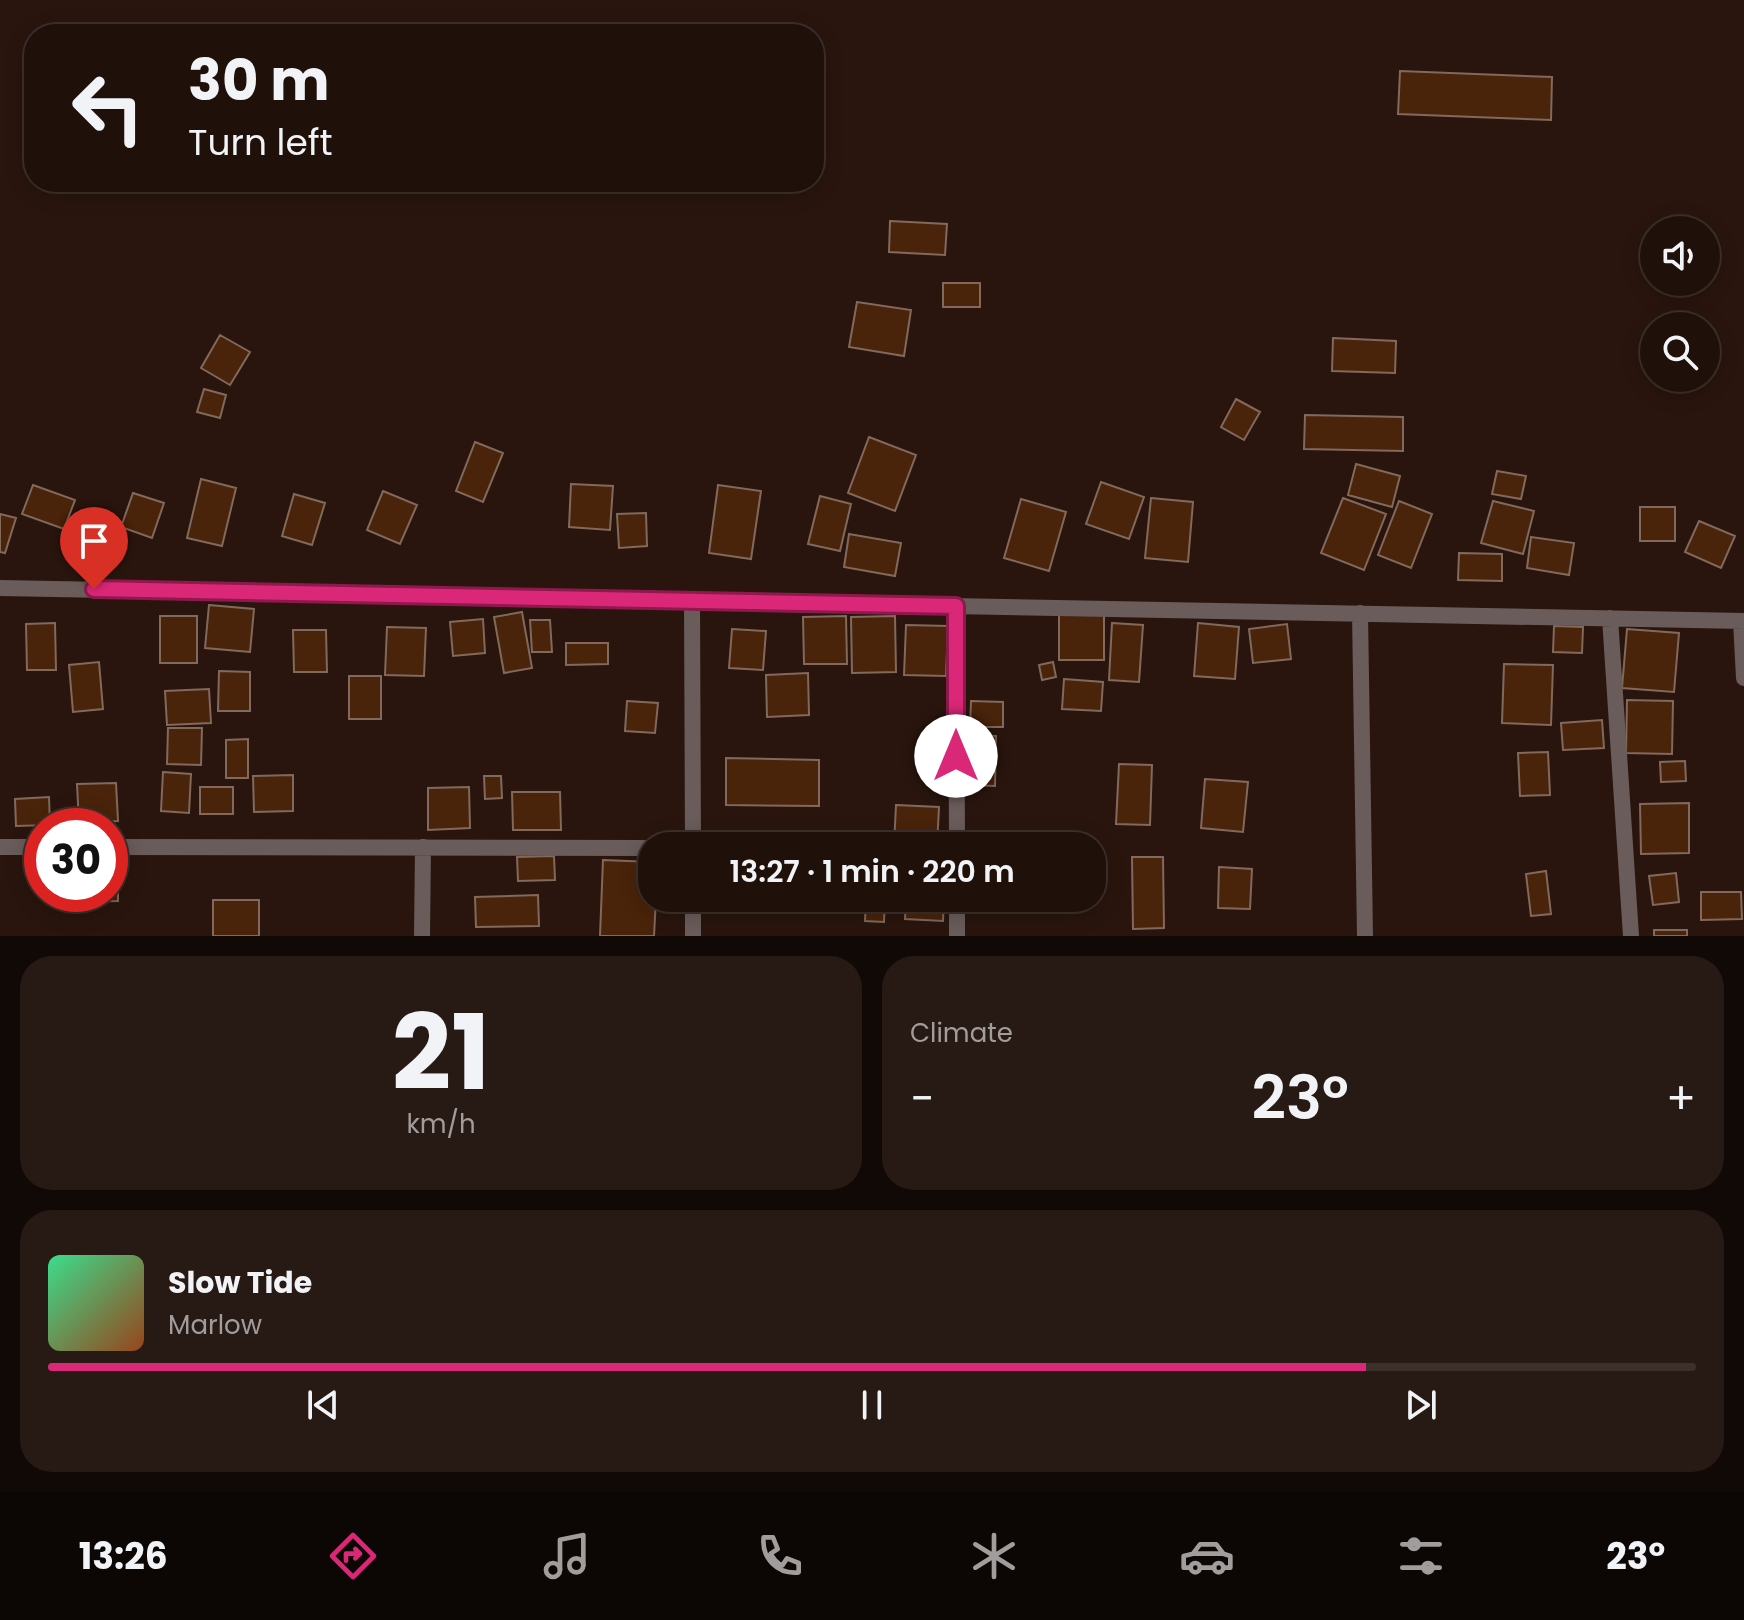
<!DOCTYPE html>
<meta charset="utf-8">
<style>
body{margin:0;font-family:Poppins,sans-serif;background:#271913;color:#f1f3f6;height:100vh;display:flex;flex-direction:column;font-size:30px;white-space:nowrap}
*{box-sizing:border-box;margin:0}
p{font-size:26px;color:#a19d9c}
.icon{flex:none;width:44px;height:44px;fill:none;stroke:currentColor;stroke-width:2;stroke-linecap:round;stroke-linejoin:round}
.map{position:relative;height:936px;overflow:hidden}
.side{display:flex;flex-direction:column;gap:20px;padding:20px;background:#110906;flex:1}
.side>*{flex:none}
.guide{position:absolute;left:24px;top:24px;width:800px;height:168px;border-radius:32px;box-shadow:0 4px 20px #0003,0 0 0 2px #3c302b;background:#1f100a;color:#f1f3f6;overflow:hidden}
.tools{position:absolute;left:1640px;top:216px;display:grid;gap:16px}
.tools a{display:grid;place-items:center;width:80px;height:80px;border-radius:50%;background:#1f100a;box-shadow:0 4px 20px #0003,0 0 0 2px #3c302b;font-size:40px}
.speed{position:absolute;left:24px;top:808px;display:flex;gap:16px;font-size:40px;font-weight:700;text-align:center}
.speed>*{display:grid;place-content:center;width:104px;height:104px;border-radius:50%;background:#1f100a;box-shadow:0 4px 20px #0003,0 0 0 2px #3c302b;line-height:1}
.speed .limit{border:12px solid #d22;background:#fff;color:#111}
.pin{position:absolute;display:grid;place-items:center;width:68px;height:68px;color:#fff;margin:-82px -34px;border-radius:50% 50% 50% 0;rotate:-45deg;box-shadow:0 0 8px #0007}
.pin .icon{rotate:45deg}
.me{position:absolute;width:88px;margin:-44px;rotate:0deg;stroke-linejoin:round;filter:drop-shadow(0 0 6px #0008)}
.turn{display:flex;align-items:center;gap:28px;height:168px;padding:0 32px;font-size:36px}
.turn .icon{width:104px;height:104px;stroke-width:2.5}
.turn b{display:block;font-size:56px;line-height:68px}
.big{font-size:60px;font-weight:600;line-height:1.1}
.side .tile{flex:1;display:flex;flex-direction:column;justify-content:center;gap:12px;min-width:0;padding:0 28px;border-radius:32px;background:#271913}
.side .dial{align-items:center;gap:0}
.dial b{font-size:104px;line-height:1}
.song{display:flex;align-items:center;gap:24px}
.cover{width:96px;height:96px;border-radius:12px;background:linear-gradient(135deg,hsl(150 70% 55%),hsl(20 70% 35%))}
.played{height:8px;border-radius:4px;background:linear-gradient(90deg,#db2777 80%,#3c302b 80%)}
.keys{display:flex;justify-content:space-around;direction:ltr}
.heat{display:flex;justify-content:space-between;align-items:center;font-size:44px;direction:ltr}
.side .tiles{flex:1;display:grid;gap:20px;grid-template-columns:1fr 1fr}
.tile:last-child{grid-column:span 2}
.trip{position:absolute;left:638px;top:832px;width:468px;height:80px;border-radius:32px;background:#1f100a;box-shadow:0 4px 20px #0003,0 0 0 2px #3c302b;font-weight:600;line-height:80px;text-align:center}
.tabs{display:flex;height:128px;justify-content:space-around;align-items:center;background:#0c0604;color:#a19d9c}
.tabs .icon{width:56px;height:56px}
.tabs .selected{color:#db2777}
.tabs b{font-size:36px;color:#f1f3f6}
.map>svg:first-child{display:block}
.building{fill:#49230a;stroke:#81695c;stroke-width:2}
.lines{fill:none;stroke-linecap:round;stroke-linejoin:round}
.minor{stroke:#695c5b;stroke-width:16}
.route-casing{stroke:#8e194d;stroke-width:20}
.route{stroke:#db2777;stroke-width:14}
</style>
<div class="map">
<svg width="1744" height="936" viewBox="0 0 1744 936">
<rect width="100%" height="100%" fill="#29150d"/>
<path class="building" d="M1400,71L1552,77L1551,120L1398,114Z
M890,221L947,224L945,255L889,252Z
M943,283H980V307H943Z
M857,302L911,310L904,356L849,347Z
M220,335L250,352L230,385L201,368Z
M1333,338L1396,341L1395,373L1332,371Z
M204,389L226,395L220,418L197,412Z
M1236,399L1260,412L1244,440L1221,427Z
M1305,415L1403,417V451L1304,449Z
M869,437L916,455L895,511L848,493Z
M475,442L503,453L483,502L456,491Z
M1356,464L1400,476L1392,507L1348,495Z
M1497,471L1526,476L1521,499L1492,494Z
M201,479L236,488L222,546L187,538Z
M1101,482L1144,497L1129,539L1086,524Z
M571,484L613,486L610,530L569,527Z
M33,485L75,500L64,529L22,514Z
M718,485L761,491L751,559L709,553Z
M383,491L417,505L400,544L367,530Z
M133,493L164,503L152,538L121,527Z
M294,494L325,503L312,545L282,536Z
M820,496L851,504L840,551L808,544Z
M1151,498L1193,502L1188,562L1145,558Z
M1343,498L1386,514L1364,570L1321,553Z
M1021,499L1066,512L1049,571L1004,558Z
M1399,501L1432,514L1411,568L1378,555Z
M1493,501L1534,511L1523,554L1481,543Z
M1640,507H1675V541H1640Z
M646,513L647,546L619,548L617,514Z
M0,514L16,518L5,553L0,552Z
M1699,521L1735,536L1721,568L1685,552Z
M849,534L901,543L895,576L844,567Z
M1531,537L1574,543L1569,575L1527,568Z
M1459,553L1502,554V581L1458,580Z
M209,605L254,609L250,652L205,648Z
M522,612L532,668L504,673L494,617Z
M1059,615H1104V660H1059Z
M160,616H197V663H160Z
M846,616L847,664H804L803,617Z
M895,616L896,672L852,673L851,617Z
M483,619L485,653L453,656L450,622Z
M530,620H550L552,652H532Z
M55,623L56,670H27L26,624Z
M1112,623L1143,625L1139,682L1109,680Z
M1198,623L1239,627L1235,679L1194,676Z
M1287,624L1291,659L1253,663L1249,629Z
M906,625L948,626L946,676L904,675Z
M1554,626L1583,627L1582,653L1553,652Z
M387,627L426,628L424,676L385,675Z
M732,629L766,631L763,670L729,668Z
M1627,629L1679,633L1674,692L1622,688Z
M293,630H326L327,672H294Z
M566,643H608V664L566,665Z
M99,662L103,709L73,712L69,665Z
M1053,662L1056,677L1042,680L1039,665Z
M1504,664L1553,665L1551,725L1502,723Z
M219,671L250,672V711H218Z
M808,673L809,715L767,717L766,675Z
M349,676H381V719H349Z
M1064,679L1103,682L1101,711L1062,709Z
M209,689L211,723L167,725L165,691Z
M1627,700L1673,701L1672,754L1626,753Z
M627,701L658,703L655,733L625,731Z
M971,701L1003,702V727H970Z
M1602,720L1604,748L1563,750L1561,723Z
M168,728H202L201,765L167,764Z
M970,735L996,736L995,786L969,785Z
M248,739V778H226V740Z
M1548,752L1550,795L1520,796L1518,753Z
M726,758L819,760V806L726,805Z
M1685,761L1686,781L1661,782L1660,762Z
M1119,764L1152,765L1150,825L1116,824Z
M163,772L191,774L189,813L161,811Z
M293,775V811L254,812L253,776Z
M484,776H501L502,798L485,799Z
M1205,779L1248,782L1243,832L1201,828Z
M116,783L118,821L79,823L77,784Z
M200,787H233V814H200Z
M469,787L470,828L428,830V788Z
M512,792H560L561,830H513Z
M49,797L50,825L16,826L15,799Z
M1689,803V853L1641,854L1640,804Z
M896,805L939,807L937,846H894Z
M110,853H118V901L67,902V894H110Z
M554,856L555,880L518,881L517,857Z
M1132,857H1163L1164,928L1133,929Z
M603,860L652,862V898H656L654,936H600Z
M1219,867L1252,869L1250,909L1218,908Z
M1546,871L1551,914L1531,916L1526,874Z
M1676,873L1679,902L1653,905L1649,876Z
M1701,892H1741L1742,919L1701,920Z
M538,895L539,926L476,927L475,897Z
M866,898H885L884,922L865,921Z
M906,898H944L943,921L905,919Z
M213,900H259V936H213Z
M1654,930H1687V936H1654Z"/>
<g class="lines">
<path class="minor" d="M0,588L1744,621
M692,601L693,846
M956,606L957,846
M1360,613L1365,936
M1610,618L1631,936
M1741,621L1744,678
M0,847H42
M110,847L652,848
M693,898V936
M957,898V936
M422,936L423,847"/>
</g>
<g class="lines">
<defs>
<path id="route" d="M94,589L956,606V756"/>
</defs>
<use href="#route" class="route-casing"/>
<use href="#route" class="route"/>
</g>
</svg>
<div class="tools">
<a><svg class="icon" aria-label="sound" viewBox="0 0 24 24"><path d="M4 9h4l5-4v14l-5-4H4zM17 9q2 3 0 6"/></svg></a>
<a><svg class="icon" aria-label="search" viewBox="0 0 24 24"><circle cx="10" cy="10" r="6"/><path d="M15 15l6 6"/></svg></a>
</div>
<div class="speed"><div class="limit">30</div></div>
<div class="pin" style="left:94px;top:589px;background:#d93025"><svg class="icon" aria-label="arrive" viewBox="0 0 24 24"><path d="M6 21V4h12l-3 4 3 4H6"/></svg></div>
<svg class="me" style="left:956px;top:756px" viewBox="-20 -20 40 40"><circle r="19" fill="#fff"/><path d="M0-13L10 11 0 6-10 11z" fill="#db2777"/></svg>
<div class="trip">13:27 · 1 min · 220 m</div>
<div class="guide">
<div class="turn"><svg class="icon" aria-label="left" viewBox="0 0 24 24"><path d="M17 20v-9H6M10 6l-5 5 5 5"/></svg><div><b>30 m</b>Turn left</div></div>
</div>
</div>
<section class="side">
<div class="tiles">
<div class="tile dial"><b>21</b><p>km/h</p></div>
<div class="tile"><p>Climate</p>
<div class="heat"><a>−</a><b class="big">23°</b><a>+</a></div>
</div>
<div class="tile">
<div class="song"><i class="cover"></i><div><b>Slow Tide</b><p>Marlow</p></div></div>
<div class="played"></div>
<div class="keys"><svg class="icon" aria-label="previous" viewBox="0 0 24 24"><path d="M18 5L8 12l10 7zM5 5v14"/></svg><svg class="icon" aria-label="pause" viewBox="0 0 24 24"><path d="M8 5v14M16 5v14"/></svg><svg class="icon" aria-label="next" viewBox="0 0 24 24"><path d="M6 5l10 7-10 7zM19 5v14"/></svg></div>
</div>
</div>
</section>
<nav class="tabs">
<b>13:26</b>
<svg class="icon selected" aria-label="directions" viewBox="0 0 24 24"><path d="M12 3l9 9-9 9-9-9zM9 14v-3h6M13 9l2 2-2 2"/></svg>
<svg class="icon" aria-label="music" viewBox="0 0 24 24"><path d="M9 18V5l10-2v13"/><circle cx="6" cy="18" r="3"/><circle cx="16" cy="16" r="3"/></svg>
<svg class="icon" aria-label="phone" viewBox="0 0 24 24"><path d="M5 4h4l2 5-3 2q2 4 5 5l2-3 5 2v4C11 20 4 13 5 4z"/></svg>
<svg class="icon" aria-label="climate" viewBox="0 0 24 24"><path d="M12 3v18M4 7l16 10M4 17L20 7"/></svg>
<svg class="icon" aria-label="car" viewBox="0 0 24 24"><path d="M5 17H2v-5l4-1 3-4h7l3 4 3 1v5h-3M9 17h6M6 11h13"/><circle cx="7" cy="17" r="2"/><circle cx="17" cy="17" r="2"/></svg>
<svg class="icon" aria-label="filters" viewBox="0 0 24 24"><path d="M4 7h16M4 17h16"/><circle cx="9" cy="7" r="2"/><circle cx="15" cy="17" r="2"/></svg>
<b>23°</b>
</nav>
